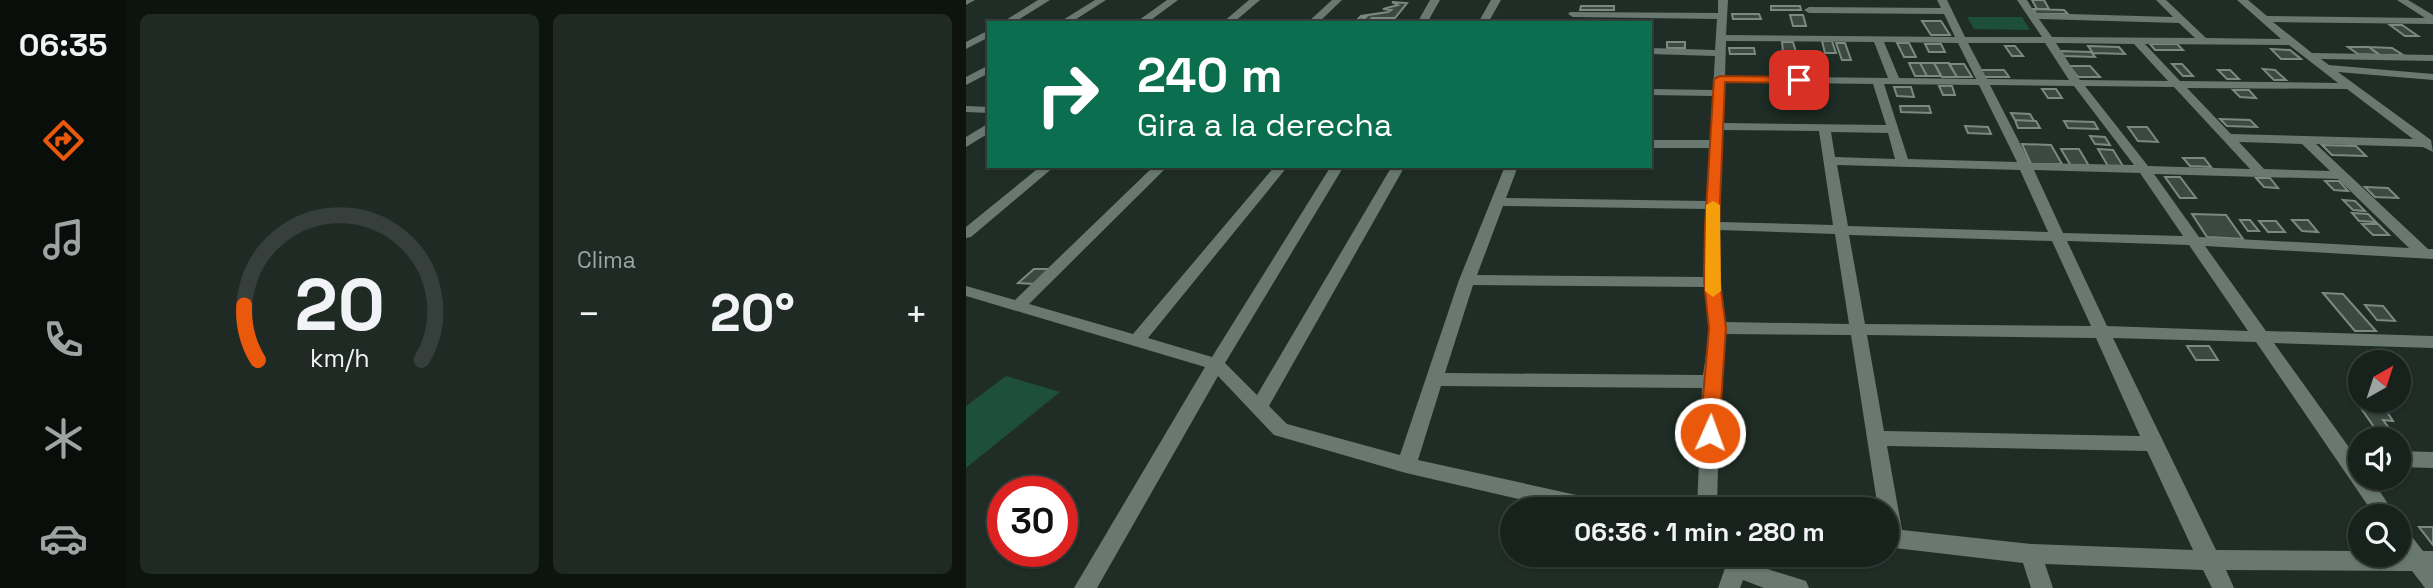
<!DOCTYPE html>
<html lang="es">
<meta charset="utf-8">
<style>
body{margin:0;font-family:"Space Grotesk",sans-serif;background:#202a25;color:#f1f3f6;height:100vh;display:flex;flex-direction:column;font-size:26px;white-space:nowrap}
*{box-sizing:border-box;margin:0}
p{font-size:23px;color:#9ea4a3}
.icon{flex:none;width:38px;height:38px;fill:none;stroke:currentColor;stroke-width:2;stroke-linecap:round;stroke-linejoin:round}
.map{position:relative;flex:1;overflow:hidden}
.sheet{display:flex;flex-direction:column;gap:14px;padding:14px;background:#0d130f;width:840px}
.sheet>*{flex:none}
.banner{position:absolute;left:21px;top:21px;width:665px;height:147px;border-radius:0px;box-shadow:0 2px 5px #0004,0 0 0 2px #363f3b;background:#0b6e4f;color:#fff;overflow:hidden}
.needle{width:46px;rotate:39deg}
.fabs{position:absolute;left:1382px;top:350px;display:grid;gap:14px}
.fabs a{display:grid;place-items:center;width:63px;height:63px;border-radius:50%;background:#17221c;box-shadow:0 2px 5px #0004,0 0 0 2px #363f3b;font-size:35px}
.speed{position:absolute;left:21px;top:476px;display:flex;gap:14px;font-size:35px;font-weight:700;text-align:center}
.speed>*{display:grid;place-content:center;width:91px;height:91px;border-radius:50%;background:#17221c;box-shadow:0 2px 5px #0004,0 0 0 2px #363f3b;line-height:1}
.speed .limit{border:10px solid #d22;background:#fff;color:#111}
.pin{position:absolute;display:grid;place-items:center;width:60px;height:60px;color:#fff;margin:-30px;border-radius:14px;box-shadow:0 4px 10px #0006}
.me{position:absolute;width:77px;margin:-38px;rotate:2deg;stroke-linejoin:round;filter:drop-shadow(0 0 5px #0008)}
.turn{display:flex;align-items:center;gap:24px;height:147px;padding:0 35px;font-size:32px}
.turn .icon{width:91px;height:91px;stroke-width:2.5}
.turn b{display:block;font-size:49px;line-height:60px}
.big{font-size:52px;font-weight:700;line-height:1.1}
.sheet .card{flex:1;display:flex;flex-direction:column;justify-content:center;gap:10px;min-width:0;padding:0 24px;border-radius:10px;background:#202a25}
.sheet .dial{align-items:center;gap:0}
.dial svg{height:182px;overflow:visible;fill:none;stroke:#363f3b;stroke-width:7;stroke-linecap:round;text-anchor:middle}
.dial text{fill:#f1f3f6;stroke:none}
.heat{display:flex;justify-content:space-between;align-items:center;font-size:38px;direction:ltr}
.sheet .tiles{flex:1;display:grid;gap:14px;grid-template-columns:repeat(2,1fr)}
.trip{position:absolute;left:534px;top:497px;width:399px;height:70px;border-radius:35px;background:#17221c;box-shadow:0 2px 5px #0004,0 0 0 2px #363f3b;font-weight:700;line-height:70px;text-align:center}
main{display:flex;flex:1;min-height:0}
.menu{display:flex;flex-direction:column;width:126px;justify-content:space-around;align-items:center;background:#090e0b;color:#9ea4a3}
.menu .icon{width:49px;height:49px}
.menu .selected{color:#ea580c}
.menu b{font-size:32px;color:#f1f3f6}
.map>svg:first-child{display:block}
.green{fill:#1e4f3b}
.building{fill:#3b4942;stroke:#7a8981;stroke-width:2}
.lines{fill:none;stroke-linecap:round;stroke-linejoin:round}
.street{fill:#697871;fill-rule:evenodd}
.route{fill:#ea580c;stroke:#983908;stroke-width:2}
.slow{fill:#f59e0b}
</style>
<main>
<nav class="menu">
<b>06:35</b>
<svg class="icon selected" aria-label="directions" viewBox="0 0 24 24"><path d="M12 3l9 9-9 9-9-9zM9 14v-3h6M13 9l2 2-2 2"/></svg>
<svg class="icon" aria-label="music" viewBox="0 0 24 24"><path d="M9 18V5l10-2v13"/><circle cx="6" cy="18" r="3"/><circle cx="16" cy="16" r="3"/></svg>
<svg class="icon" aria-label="phone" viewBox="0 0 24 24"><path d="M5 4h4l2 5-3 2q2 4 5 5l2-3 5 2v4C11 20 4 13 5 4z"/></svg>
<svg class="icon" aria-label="climate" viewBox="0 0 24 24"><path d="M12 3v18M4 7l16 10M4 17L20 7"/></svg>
<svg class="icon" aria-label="car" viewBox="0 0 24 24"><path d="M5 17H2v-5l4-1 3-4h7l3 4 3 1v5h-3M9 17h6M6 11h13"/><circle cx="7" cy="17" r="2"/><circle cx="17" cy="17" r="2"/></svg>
</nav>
<section class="sheet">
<div class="tiles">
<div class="card dial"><svg viewBox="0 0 100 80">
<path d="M14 69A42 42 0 1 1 86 69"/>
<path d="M14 69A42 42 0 0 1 8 45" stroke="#ea580c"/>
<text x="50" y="56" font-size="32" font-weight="700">20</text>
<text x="50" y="72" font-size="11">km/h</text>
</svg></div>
<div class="card"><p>Clima</p>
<div class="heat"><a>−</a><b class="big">20°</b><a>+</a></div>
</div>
</div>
</section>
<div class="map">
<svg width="1467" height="588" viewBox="0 0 1467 588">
<rect width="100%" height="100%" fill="#1f2d26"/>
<path class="green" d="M1001,17H1056L1064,30L1008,29Z
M40,376L94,392L0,468V406Z"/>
<path class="building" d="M1066,0H1078L1083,9H1071Z
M426,2L441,3L429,18H406L402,22H395L400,17L393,18L395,16L422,12L425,10L417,9L432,5Z
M615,6H648V10H614Z
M805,6H834L835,10H805Z
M1067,9L1098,10L1102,14H1070Z
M766,14H793L795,19H767Z
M824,15H837L840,26H827Z
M956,21H975L984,35H965Z
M1424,25H1436L1452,36H1439Z
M856,41H866L870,53H859Z
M701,42H719V48H701Z
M816,42H827L830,52H817Z
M870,43H879L885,60H876Z
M931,43H943L950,57H938Z
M975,44L979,52H963L959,44Z
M1184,44H1211L1217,50H1189Z
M1039,46H1049L1057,56H1046Z
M1122,46L1153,47L1159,54L1127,53Z
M1382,47H1403L1413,55L1392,54Z
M1403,47L1426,48L1437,55H1414Z
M763,48H788L789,54H764Z
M1305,49L1324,50L1335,59H1315Z
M1094,51L1125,52L1129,57L1098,56Z
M856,60L860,73H848L844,61Z
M943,63H954L961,76H949Z
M954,63H968L975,76H961Z
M968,63H983L991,77H976Z
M983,64H998L1006,77H991Z
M1206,64H1216L1227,76H1217Z
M1103,66H1124L1134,77H1112Z
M1297,69L1309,70L1320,80H1308Z
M1014,70H1038L1043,77H1018Z
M1252,70H1264L1273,79H1261Z
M973,86H986L989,95H977Z
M928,87H945L948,97L931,96Z
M1076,89H1090L1096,98H1082Z
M1267,90H1283L1290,98L1274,97Z
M934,106H963L965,113L935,112Z
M1045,113L1064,114L1068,121L1049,120Z
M1254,119L1284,120L1291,127L1261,126Z
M1049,120L1070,121L1074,128H1052Z
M1098,121L1128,122L1132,129L1102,128Z
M999,126L1022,127L1025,134L1002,133Z
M1162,127H1181L1192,142L1172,141Z
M1124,136L1139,137L1144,145L1129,144Z
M1056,144L1085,145L1096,164H1065Z
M1356,145L1390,146L1400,156L1366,155Z
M1095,149H1113L1123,166H1105Z
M1132,149L1147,150L1157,166H1142Z
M1217,158H1238L1245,167L1224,166Z
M1199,177H1214L1230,198H1214Z
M1290,178H1304L1312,188L1298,187Z
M1359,181H1373L1382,191L1368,190Z
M1399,187L1422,188L1432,198L1409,197Z
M1377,200L1389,201L1399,211L1387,210Z
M1386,213L1402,214L1410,222L1393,221Z
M1226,214L1260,215L1277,239L1241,237Z
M1274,220H1284L1293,231H1282Z
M1326,220H1342L1352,232L1336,231Z
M1293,221H1310L1319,232H1302Z
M1396,224H1412L1423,235H1407Z
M68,269H85L69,284L52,283Z
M1357,293L1377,294L1410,331H1389Z
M1399,305L1417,306L1429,321L1411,320Z
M1221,346H1243L1252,360H1230Z
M1392,404L1417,406L1427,421L1417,420L1429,436L1413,434Z
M1453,527H1467V545Z"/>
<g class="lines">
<path class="street" d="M0,0H9L0,5Z
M72,0H84L47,23H35Z
M129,0H140L104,23H92Z
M201,0H212L181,23H169Z
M283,0H294L267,23H256Z
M366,0H376L352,23H341Z
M464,0H474L461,23H451Z
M525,0H535L522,23H512Z
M752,0H762L760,35L989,37L978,14L843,13L838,10L843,7L975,8L971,0H981L999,37H1076L1051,0H1061L1069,13L1207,17L1190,0H1200L1240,38L1315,39L1271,0H1282L1301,16L1459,18L1431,0H1442L1467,15V24L1307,22L1346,53L1467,55V61L1355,59L1363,65L1467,74V80L1372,72L1465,140L1467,152L1457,147L1350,144L1462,249H1467V259L1239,246L1300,331L1467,336V348L1308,343L1395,464V478H1405L1430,516H1409L1290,342L1147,338L1250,550L1395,551V555H1433V527L1440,529L1457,551H1467V588H1459L1446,571L1260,570L1268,588H1246L1237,570L1079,564L1087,588H1065L1057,563L920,547V509H912L885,335L760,334L754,382L751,509H731L736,388L475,386L452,460L633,500L640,503L643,509H596L440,473L308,435L252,376L131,588H108L239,367L0,296V286L49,300L188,166H202L63,304L167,334L309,166H322L182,338L246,357L365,166H378L259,363L291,395L426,166H439L303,406L321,424L434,455L493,280L539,166H552L540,198L740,201L744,148H684V140H744L747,96L684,95V89L747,90L749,56L684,54V48L749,50L751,19L607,17L602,14L604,12L752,13ZM1073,19L1213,23L1229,38L1086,37ZM760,41L908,42L922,78L759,76ZM918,42L992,43L1010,79L933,78ZM1002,43H1079L1103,80L1021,79ZM1090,43L1168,44L1202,81L1114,80ZM1179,44L1323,45L1372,83L1214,81ZM758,82L907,84L920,125L757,123ZM918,84L1013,85L1051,162L942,159ZM1024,85L1108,86L1168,165L1064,163ZM1119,86L1208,87L1284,169L1182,166ZM1221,88L1381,89L1447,139L1265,134ZM757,130L853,131L867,225L753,222ZM865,132L922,133L929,159L869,157ZM1273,142L1336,144L1364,171L1298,169ZM871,165L1054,170L1082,232L882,226ZM1068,170L1174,173L1217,236L1097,233ZM1188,174L1372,179L1443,248L1233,237ZM537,206L740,209L738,277L511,275ZM753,230L869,234L883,324L759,322L754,282ZM883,235L1086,241L1125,326L899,324ZM1101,241L1223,245L1282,331L1141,326ZM507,285L739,287L744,328L737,375L479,373ZM901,335L1130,338L1174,436L918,431ZM921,446L1181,451L1227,550L1065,544L936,530Z
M23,30V37L0,49V42Z
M23,65V73L0,85V77Z
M0,106L23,107V113L0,112Z
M23,123V133L0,147V137Z
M75,166H89L5,237L0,238V227Z
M1433,451L1467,452V468L1433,467Z
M747,555H776L792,566L840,581L843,588H798L777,580L774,588H752L759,568L750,562Z"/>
</g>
<path class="route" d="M754,76L833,77L839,80L833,83L759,82L753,226L754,282L760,328L753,433L744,440L734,433L743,328L738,282L739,226L748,79Z"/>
<path class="slow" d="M747,201L754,205L755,291L747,297L739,291L740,205Z"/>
</svg>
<div class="fabs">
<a><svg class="needle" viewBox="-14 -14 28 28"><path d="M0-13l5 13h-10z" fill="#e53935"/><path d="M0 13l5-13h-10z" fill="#9ea4a3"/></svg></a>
<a><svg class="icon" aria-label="sound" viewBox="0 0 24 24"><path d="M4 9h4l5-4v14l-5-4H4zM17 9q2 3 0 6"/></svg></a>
<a><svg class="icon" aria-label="search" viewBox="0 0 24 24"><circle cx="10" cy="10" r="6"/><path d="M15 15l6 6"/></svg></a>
</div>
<div class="speed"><div class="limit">30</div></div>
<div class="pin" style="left:833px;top:80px;background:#d93025"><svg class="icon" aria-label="arrive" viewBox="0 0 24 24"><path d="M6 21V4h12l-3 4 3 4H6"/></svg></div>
<svg class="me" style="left:744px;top:433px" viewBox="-20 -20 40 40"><circle r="17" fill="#ea580c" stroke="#fff" stroke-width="3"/><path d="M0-11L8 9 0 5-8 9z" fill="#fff"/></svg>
<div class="trip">06:36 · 1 min · 280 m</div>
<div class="banner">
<div class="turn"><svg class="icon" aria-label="right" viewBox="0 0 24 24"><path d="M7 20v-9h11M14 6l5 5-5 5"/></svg><div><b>240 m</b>Gira a la derecha</div></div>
</div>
</div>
</main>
